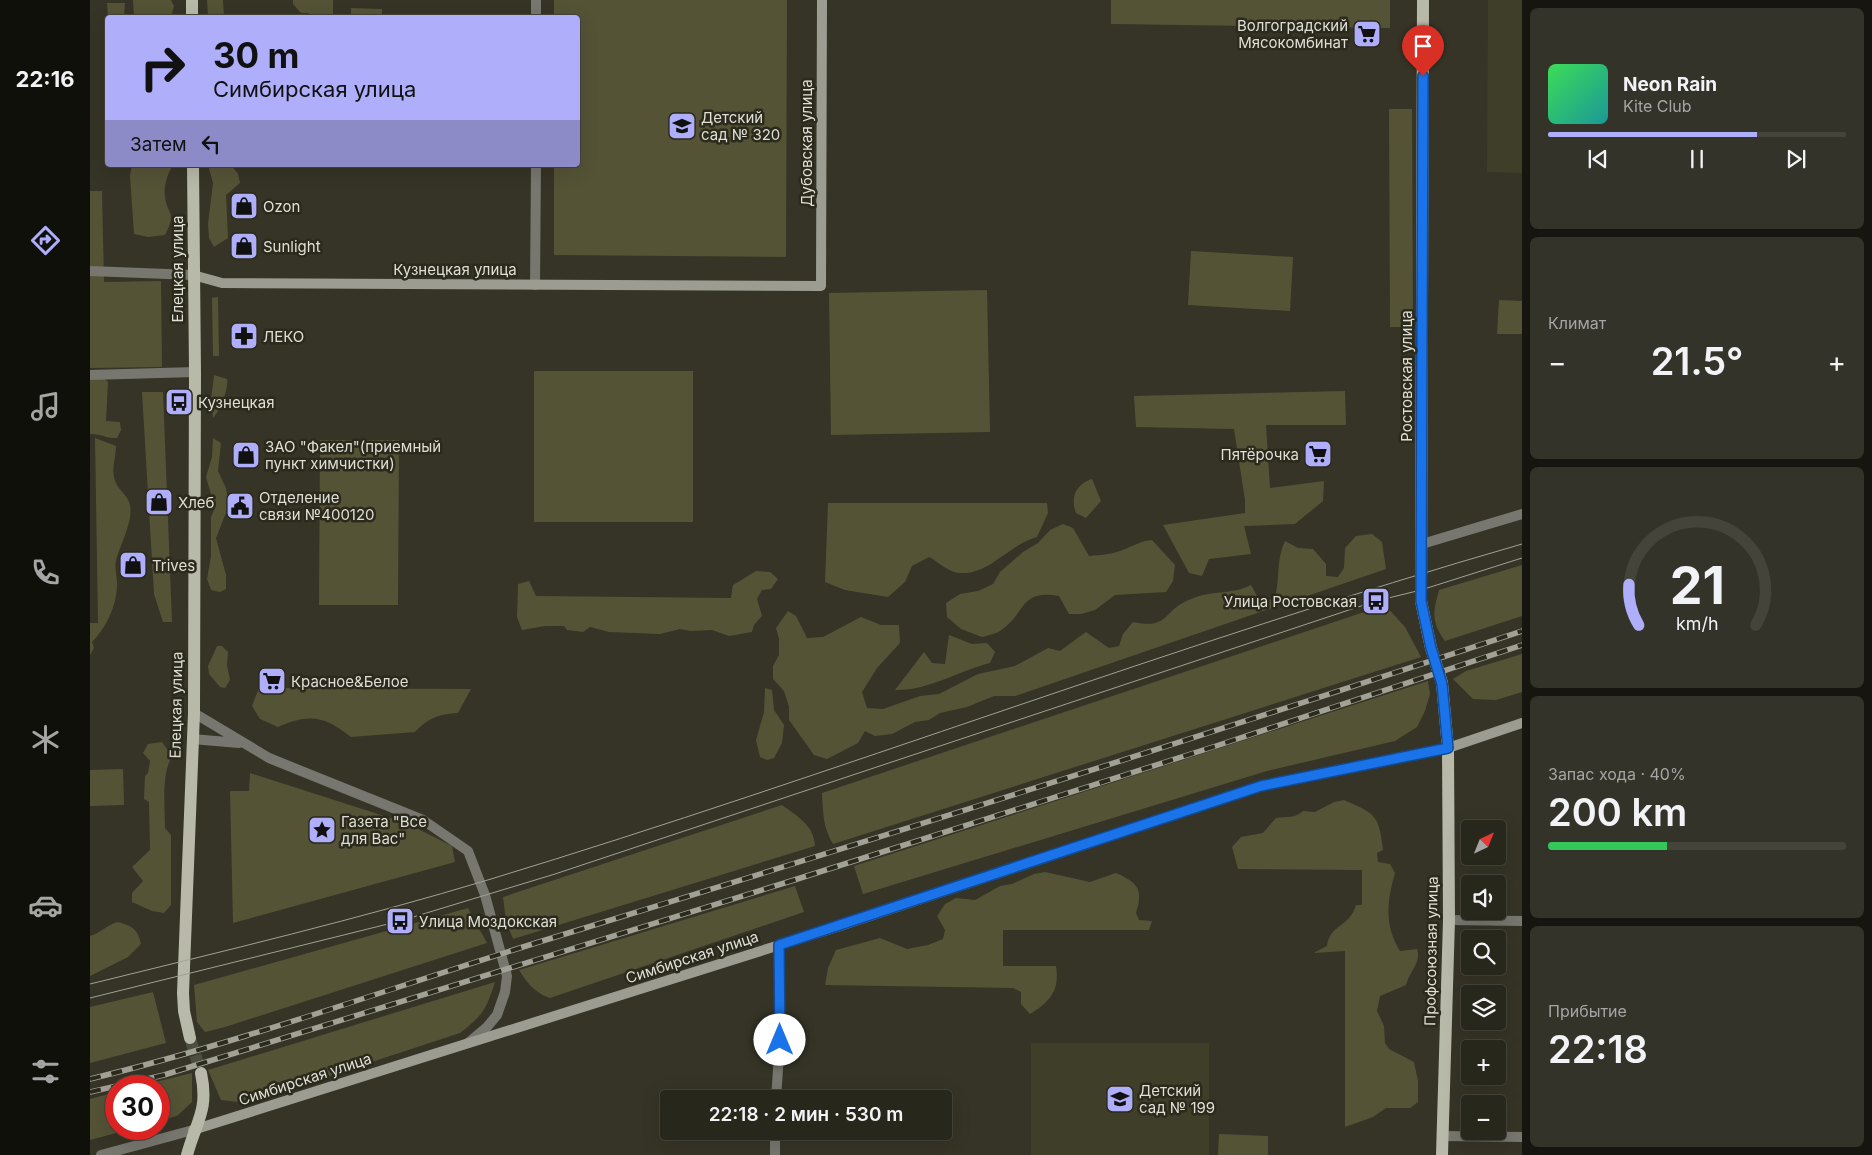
<!DOCTYPE html>
<html lang="ru">
<meta charset="utf-8">
<style>
body{margin:0;font-family:Inter,sans-serif;background:#343329;color:#f1f3f6;height:100vh;display:flex;flex-direction:column;font-size:19px;white-space:nowrap}
*{box-sizing:border-box;margin:0}
p{font-size:16px;color:#a5a5a3}
.icon{flex:none;width:28px;height:28px;fill:none;stroke:currentColor;stroke-width:2;stroke-linecap:round;stroke-linejoin:round}
.map{position:relative;flex:1;overflow:hidden}
.drawer{display:flex;flex-direction:column;gap:8px;padding:8px;background:#16150f;width:350px}
.drawer>*{flex:none}
.top-card{position:absolute;left:15px;top:15px;width:475px;height:152px;border-radius:5px;box-shadow:0 5px 20px #0002,0 0 0 1px #44443b;background:#afaefa;color:#111;overflow:hidden}
.needle{width:32px;rotate:43deg}
.buttons{position:absolute;left:1371px;top:820px;display:grid;gap:10px}
.buttons a{display:grid;place-items:center;width:45px;height:45px;border-radius:5px;background:#28271c;box-shadow:0 5px 20px #0002,0 0 0 1px #44443b;font-size:25px}
.speed{position:absolute;left:15px;top:1075px;display:flex;gap:10px;font-size:25px;font-weight:700;text-align:center}
.speed>*{display:grid;place-content:center;width:65px;height:65px;border-radius:50%;background:#28271c;box-shadow:0 5px 20px #0002,0 0 0 1px #44443b;line-height:1}
.speed .limit{border:8px solid #d22;background:#fff;color:#111}
.pin{position:absolute;display:grid;place-items:center;width:42px;height:42px;color:#fff;margin:-51px -21px;border-radius:50% 50% 50% 0;rotate:-45deg;box-shadow:0 0 5px #0007}
.pin .icon{rotate:45deg}
.me{position:absolute;width:55px;margin:-28px;rotate:0deg;stroke-linejoin:round;filter:drop-shadow(0 0 4px #0008)}
.turn{display:flex;align-items:center;gap:18px;height:105px;padding:0 25px;font-size:22px}
.turn .icon{width:65px;height:65px;stroke-width:2.5}
.turn b{display:block;font-size:35px;line-height:42px}
.then{display:flex;align-items:center;height:48px;padding:0 25px;background:#0003;gap:10px;font-size:19px}
.big{font-size:38px;font-weight:600;line-height:1.1}
.drawer .widget{flex:1;display:flex;flex-direction:column;justify-content:center;gap:8px;min-width:0;padding:0 18px;border-radius:8px;background:#343329}
.drawer .dial{align-items:center;gap:0}
.dial svg{height:130px;overflow:visible;fill:none;stroke:#44443b;stroke-width:7;stroke-linecap:round;text-anchor:middle}
.dial text{fill:#f1f3f6;stroke:none}
.song{display:flex;align-items:center;gap:15px}
.cover{width:60px;height:60px;border-radius:8px;background:linear-gradient(135deg,hsl(130 70% 55%),hsl(180 70% 35%))}
.played{height:5px;border-radius:2px;background:linear-gradient(90deg,#afaefa 70%,#44443b 70%)}
.keys{display:flex;justify-content:space-around;direction:ltr}
.heat{display:flex;justify-content:space-between;align-items:center;font-size:28px;direction:ltr}
.charge{height:8px;border-radius:4px;background:linear-gradient(90deg,#34c759 40%,#44443b 0)}
.trip{position:absolute;left:570px;top:1090px;width:292px;height:50px;border-radius:5px;background:#28271c;box-shadow:0 5px 20px #0002,0 0 0 1px #44443b;font-weight:600;line-height:50px;text-align:center}
main{display:flex;flex:1;min-height:0}
.tabs{display:flex;flex-direction:column;width:90px;justify-content:space-around;align-items:center;background:#10100b;color:#a5a5a3}
.tabs .icon{width:35px;height:35px}
.tabs .selected{color:#afaefa}
.tabs b{font-size:22px;color:#f1f3f6}
.map>svg:first-child{display:block}
.built{fill:#3f3e29}
.green{fill:#555336}
.lines{fill:none;stroke-linecap:round;stroke-linejoin:round}
.primary-tunnel{stroke:#4e4e40;stroke-width:12;stroke-dasharray:12 6;stroke-linecap:butt}
.street{stroke:#77766f;stroke-width:10}
.secondary{stroke:#9c9c91;stroke-width:10}
.primary{stroke:#b9b9aa;stroke-width:12}
.tram{stroke:#a1a196;stroke-width:1}
.rail-casing{stroke:#a1a196;stroke-width:5.5}
.rail{stroke:#2b2a1c;stroke-width:4;stroke-dasharray:11;stroke-linecap:butt}
.route-casing{stroke:#114b97;stroke-width:12}
.route{stroke:#1a73e8;stroke-width:9}
.labels{text-anchor:middle;dominant-baseline:central;stroke-width:5;stroke-linejoin:round;paint-order:stroke}
.poi-label{font-size:15px;fill:#dfdfd6;stroke:#2b2a1c;text-anchor:start}
.street-label{font-size:15px;fill:#dfdfd6;stroke:#2b2a1c}
</style>
<main>
<nav class="tabs">
<b>22:16</b>
<svg class="icon selected" aria-label="directions" viewBox="0 0 24 24"><path d="M12 3l9 9-9 9-9-9zM9 14v-3h6M13 9l2 2-2 2"/></svg>
<svg class="icon" aria-label="music" viewBox="0 0 24 24"><path d="M9 18V5l10-2v13"/><circle cx="6" cy="18" r="3"/><circle cx="16" cy="16" r="3"/></svg>
<svg class="icon" aria-label="phone" viewBox="0 0 24 24"><path d="M5 4h4l2 5-3 2q2 4 5 5l2-3 5 2v4C11 20 4 13 5 4z"/></svg>
<svg class="icon" aria-label="climate" viewBox="0 0 24 24"><path d="M12 3v18M4 7l16 10M4 17L20 7"/></svg>
<svg class="icon" aria-label="car" viewBox="0 0 24 24"><path d="M5 17H2v-5l4-1 3-4h7l3 4 3 1v5h-3M9 17h6M6 11h13"/><circle cx="7" cy="17" r="2"/><circle cx="17" cy="17" r="2"/></svg>
<svg class="icon" aria-label="filters" viewBox="0 0 24 24"><path d="M4 7h16M4 17h16"/><circle cx="9" cy="7" r="2"/><circle cx="15" cy="17" r="2"/></svg>
</nav>
<div class="map">
<svg width="1432" height="1155" viewBox="0 0 1432 1155">
<rect width="100%" height="100%" fill="#353426"/>
<path class="built" d="M1398,0H1432V173L1397,172Z
M941,1043H1119V1155H941Z"/>
<path class="green" d="M43,0H81L84,6L81,17H44Z
M117,0H133L134,17H118Z
M203,0H243V17H223L218,13H211L203,4Z
M464,0H697L696,257L464,255V165H488V18L464,17Z
M1021,0H1300V28L1021,24Z
M17,3H35L34,17H18Z
M261,8L292,9V17H261Z
M1299,109H1322L1323,327H1300Z
M42,165H83C78,173 73,187 75,197C78,217 87,211 75,235L58,237L44,234L40,176Z
M118,165H141L148,174L150,183L136,195L138,238L124,247L119,238L118,224L123,183Z
M0,191H12L14,282L71,281L72,367L0,368Z
M1101,251L1203,257L1200,311L1098,305Z
M897,290L900,432L741,435L739,293Z
M128,297L129,356H123L122,298Z
M1409,300L1432,301V334H1407Z
M444,371H603V522H444Z
M124,375L137,379C139,388 130,411 123,418L121,400Z
M0,376L13,378L18,382L16,421L30,422L31,430L27,438C17,439 10,433 0,434Z
M1255,391L1256,425H1176L1180,488L1234,481L1233,501L1205,524L1154,526L1161,554L1119,559L1112,576L1099,573L1073,525L1155,513V500L1144,429L1046,427L1044,396Z
M52,392H73L82,622H73L64,594Z
M5,438L26,446C26,459 20,470 26,483C30,492 39,496 40,506C43,521 31,543 27,557C23,567 28,577 27,587C26,607 16,628 2,642L4,648L0,655V623H8Z
M123,438L131,443L128,471L136,488L139,505L126,538L136,575V589L130,592L121,590L117,579L121,556V517L125,508L116,477L122,457Z
M230,440H309L308,605H229Z
M1002,479L1011,501L996,518L986,513C980,497 986,484 1002,479Z
M738,503H957L958,513L947,537C919,544 900,575 870,573C860,573 848,562 839,557L822,566L815,582L798,597L755,590L735,582Z
M973,524L983,528L999,556C1012,555 1024,554 1035,549C1045,545 1051,541 1062,540L1085,565L1083,581L1076,592L1025,595L1005,610L991,614H979L969,596C929,589 937,613 910,631C905,634 898,635 892,637L871,629L857,617L856,603L870,594L888,591L903,584L910,572L933,552L948,543L960,530Z
M1282,534L1292,542L1296,569L925,696H904L877,707L850,713L839,720L825,722L802,734L785,736L775,731L768,743L737,759L724,755L699,720V707L694,691L683,679V666L689,655V639L686,628L698,611L706,616L717,638L733,637L771,617L791,625H809L810,643L787,668L772,692L777,708L793,709L830,696L849,694L888,674L925,666L958,648L970,651L996,632L1019,648L1029,646L1033,634L1043,622C1080,630 1072,610 1101,599C1121,590 1142,595 1161,585L1167,596L1174,602L1185,598C1190,578 1186,560 1195,541L1208,548L1223,549L1236,564V576L1248,577L1254,568L1255,548L1266,536Z
M1432,565V616L1355,641C1341,622 1343,612 1349,590Z
M666,571L680,572L688,579L681,589L672,590L667,599L672,616L664,625L662,632L639,636L622,630L600,631L590,629L570,634L519,632L500,627L493,632L477,630L474,626H455L432,630L427,617L428,584L439,581L446,596L641,598L643,585Z
M1295,605L1315,627L1331,657L743,844C733,827 733,813 732,793Z
M859,635L882,644L897,643L905,652L900,663C868,671 838,691 805,690L834,652L842,663L855,664Z
M127,646H132L138,652L137,665L140,680L135,688L130,687L119,674L118,666Z
M1432,654V692L1406,700L1383,699L1363,679L1376,671Z
M1338,681L1340,694L1335,711L1327,727L1305,741L1177,771L773,894L764,866Z
M169,688L381,689L368,713C349,714 338,718 325,732L261,737C235,716 219,713 188,727L170,719L162,706Z
M675,688L682,690L684,710L694,725L692,743L684,758L677,760L670,757L666,740L674,712Z
M72,742L82,756C71,776 75,805 75,828L81,835V905L74,913L62,911L42,902V893L53,881L42,867L60,850L59,802L54,799L55,776L58,773L60,761L53,753L58,744Z
M33,769L34,805L0,806V770Z
M160,773L316,823L362,846L365,862L143,923L140,791H159Z
M1254,800C1286,814 1289,815 1293,850L1287,853L1288,862L1300,864L1305,873C1297,901 1294,925 1310,951L1327,949C1332,962 1319,972 1316,985L1290,996L1287,1011L1294,1026L1295,1043L1299,1049L1324,1062L1328,1081V1102L1320,1108H1296L1283,1117L1255,1127V951L1223,953L1237,946C1240,924 1259,928 1266,905H1272V870L1148,869L1142,847L1151,837L1173,833L1186,818C1197,816 1204,819 1213,811L1225,812L1244,802Z
M692,805C708,817 724,825 725,846L423,939L416,921L413,897Z
M955,872L1000,882L1026,873C1049,883 1053,890 1046,913L1049,920L1062,921L1059,930H913V966H966C970,990 960,1002 940,1014L931,1004V992L923,988L735,985L738,968L746,950L790,938L817,949L838,945L853,939L855,930L847,916L855,904L866,898L885,900L910,886L922,884L944,874Z
M705,886L714,912L460,998C445,993 437,983 429,970Z
M378,908L397,943L135,1027L115,1032L107,1022L104,985Z
M28,922C42,926 48,929 51,944L38,957L0,976V936C11,933 16,925 28,922Z
M405,982C396,1010 393,1015 370,1033L157,1103L131,1100L118,1070Z
M63,992L76,1043L0,1063V1007Z
M102,1073V1102L87,1116L69,1121V1086H49Z
M26,1092V1129H41L0,1140V1099Z
M1129,1134L1178,1136V1155H1128Z"/>
<g class="lines">
<path class="primary-tunnel" d="M100,1038L111,1073"/>
<path class="street" d="M446,18V0
M0,271L103,275
M445,285L446,165
M0,375L105,372
M1332,544L1432,514
M104,713L179,758L333,820L378,851L395,895L417,976L415,992L407,1015L397,1027L378,1043
M102,739L149,743
M1359,920L1432,921
M686,1099L690,1040L689,945
M685,1131V1155
M1352,1136L1432,1137
M11,1155L103,1130"/>
<path class="secondary" d="M103,275L132,283L731,286L732,0
M103,1130L750,926L1171,786L1358,748L1432,723"/>
<path class="primary" d="M102,0V18
M1333,0L1331,601L1341,648L1352,683L1358,748L1359,920L1352,1155
M100,1038L94,1011L93,993L104,713L105,372L103,165
M97,1155C106,1121 119,1111 111,1073"/>
<path class="tram" d="M0,984C134,951 269,919 401,879C746,774 1085,644 1432,544
M0,998L310,921L465,874L1286,601L1331,590L1432,558"/>
<defs>
<path id="rail" d="M0,1079C157,1041 308,985 462,938C786,839 1110,737 1432,631
M0,1092L74,1075L701,881L1126,746L1432,645"/>
</defs>
<use href="#rail" class="rail-casing"/>
<use href="#rail" class="rail"/>
</g>
<g class="lines">
<defs>
<path id="route" d="M690,1040L689,945L1171,786L1358,748L1352,684L1341,648L1331,601L1333,76"/>
</defs>
<use href="#route" class="route-casing"/>
<use href="#route" class="route"/>
</g>
<defs>
<symbol id="supermarket-square" viewBox="-11 -11 22 22"><rect x="-9" y="-9" width="18" height="18" rx="4" fill="#afaefa" stroke="#2b2a1c"/><path d="M-6-5.5h2.5l.6 2H6L4.5 2H-2.5L-4.4-4H-6ZM-1.5 3.2a1.3 1.3 0 1 0 .1 0ZM3 3.2a1.3 1.3 0 1 0 .1 0Z" fill="#111"/></symbol>
<symbol id="school-square" viewBox="-11 -11 22 22"><rect x="-9" y="-9" width="18" height="18" rx="4" fill="#afaefa" stroke="#2b2a1c"/><path d="M0-5L7-2L0 1L-7-2ZM-4 1L0 2.5L4 1V4Q0 6-4 4Z" fill="#111"/></symbol>
<symbol id="shop-square" viewBox="-11 -11 22 22"><rect x="-9" y="-9" width="18" height="18" rx="4" fill="#afaefa" stroke="#2b2a1c"/><path d="M-5-2.5h2.3a2.7 3.5 0 0 1 5.4 0H5L5.5 6h-11ZM-1.5-2.5h3a1.5 2.3 0 0 0-3 0Z" fill="#111"/></symbol>
<symbol id="pharmacy-square" viewBox="-11 -11 22 22"><rect x="-9" y="-9" width="18" height="18" rx="4" fill="#afaefa" stroke="#2b2a1c"/><path d="M-2-6h4v4h4v4h-4v4h-4v-4h-4v-4h4Z" fill="#111"/></symbol>
<symbol id="bus-square" viewBox="-11 -11 22 22"><rect x="-9" y="-9" width="18" height="18" rx="4" fill="#afaefa" stroke="#2b2a1c"/><path d="M-5-6H5V4H4V6H2V4H-2V6H-4V4H-5ZM-3.5-4V0h7V-4ZM-3.5 1.2v1.5H-2V1.2ZM2 1.2v1.5H3.5V1.2Z" fill="#111"/></symbol>
<symbol id="civic-square" viewBox="-11 -11 22 22"><rect x="-9" y="-9" width="18" height="18" rx="4" fill="#afaefa" stroke="#2b2a1c"/><path d="M-.6-6.5H3V-4.5H.6V-3L4-1V1h2V6H-6V1h2V-1L-.6-3ZM-1.2 2.5V6h2.4V2.5Z" fill="#111"/></symbol>
<symbol id="sight-square" viewBox="-11 -11 22 22"><rect x="-9" y="-9" width="18" height="18" rx="4" fill="#afaefa" stroke="#2b2a1c"/><path d="M0-6L1.8-2.2L6-1.7L2.9 1.2L3.7 5.4L0 3.3L-3.7 5.4L-2.9 1.2L-6-1.7L-1.8-2.2Z" fill="#111"/></symbol>
</defs>
<g fill-rule="evenodd">
<use href="#supermarket-square" x="1261" y="18" width="32" height="32"/>
<use href="#school-square" x="576" y="110" width="32" height="32"/>
<use href="#shop-square" x="138" y="190" width="32" height="32"/>
<use href="#shop-square" x="138" y="230" width="32" height="32"/>
<use href="#pharmacy-square" x="138" y="320" width="32" height="32"/>
<use href="#bus-square" x="73" y="386" width="32" height="32"/>
<use href="#supermarket-square" x="1212" y="438" width="32" height="32"/>
<use href="#shop-square" x="140" y="439" width="32" height="32"/>
<use href="#shop-square" x="53" y="486" width="32" height="32"/>
<use href="#civic-square" x="134" y="490" width="32" height="32"/>
<use href="#shop-square" x="27" y="549" width="32" height="32"/>
<use href="#bus-square" x="1270" y="585" width="32" height="32"/>
<use href="#supermarket-square" x="166" y="665" width="32" height="32"/>
<use href="#sight-square" x="216" y="814" width="32" height="32"/>
<use href="#bus-square" x="294" y="905" width="32" height="32"/>
<use href="#school-square" x="1014" y="1083" width="32" height="32"/>
</g>
<g class="labels">
<g class="poi-label">
<text x="1258" y="25" text-anchor="end">Волгоградский<tspan x="1258" dy="17">Мясокомбинат</tspan></text>
<text x="611" y="117">Детский<tspan x="611" dy="17">сад № 320</tspan></text>
<text x="173" y="206">Ozon</text>
<text x="173" y="246">Sunlight</text>
<text x="173" y="336">ЛЕКО</text>
<text x="108" y="402">Кузнецкая</text>
<text x="175" y="446">ЗАО "Факел"(приемный<tspan x="175" dy="17">пункт химчистки)</tspan></text>
<text x="1209" y="454" text-anchor="end">Пятёрочка</text>
<text x="169" y="497">Отделение<tspan x="169" dy="17">связи №400120</tspan></text>
<text x="88" y="502">Хлеб</text>
<text x="62" y="565">Trives</text>
<text x="1267" y="601" text-anchor="end">Улица Ростовская</text>
<text x="201" y="681">Красное&amp;Белое</text>
<text x="251" y="821">Газета "Все<tspan x="251" dy="17">для Вас"</tspan></text>
<text x="329" y="921">Улица Моздокская</text>
<text x="1049" y="1090">Детский<tspan x="1049" dy="17">сад № 199</tspan></text>
</g>
<g class="street-label">
<text transform="translate(716 143) rotate(-90)">Дубовская улица</text>
<text transform="translate(87 269) rotate(-90)">Елецкая улица</text>
<text x="365" y="269">Кузнецкая улица</text>
<text transform="translate(1316 376) rotate(-90)">Ростовская улица</text>
<text transform="translate(86 705) rotate(-89)">Елецкая улица</text>
<text transform="translate(1341 951) rotate(-89)">Профсоюзная улица</text>
<text transform="translate(602 957) rotate(-18)">Симбирская улица</text>
<text transform="translate(215 1079) rotate(-18)">Симбирская улица</text>
</g>
</g>
</svg>
<div class="buttons">
<a><svg class="needle" viewBox="-14 -14 28 28"><path d="M0-13l5 13h-10z" fill="#e53935"/><path d="M0 13l5-13h-10z" fill="#a5a5a3"/></svg></a>
<a><svg class="icon" aria-label="sound" viewBox="0 0 24 24"><path d="M4 9h4l5-4v14l-5-4H4zM17 9q2 3 0 6"/></svg></a>
<a><svg class="icon" aria-label="search" viewBox="0 0 24 24"><circle cx="10" cy="10" r="6"/><path d="M15 15l6 6"/></svg></a>
<a><svg class="icon" aria-label="layers" viewBox="0 0 24 24"><path d="M12 4l9 5-9 5-9-5zM3 14l9 5 9-5"/></svg></a>
<a>+</a>
<a>−</a>
</div>
<div class="speed"><div class="limit">30</div></div>
<div class="pin" style="left:1333px;top:76px;background:#d93025"><svg class="icon" aria-label="arrive" viewBox="0 0 24 24"><path d="M6 21V4h12l-3 4 3 4H6"/></svg></div>
<svg class="me" style="left:690px;top:1040px" viewBox="-20 -20 40 40"><circle r="19" fill="#fff"/><path d="M0-13L10 11 0 6-10 11z" fill="#1a73e8"/></svg>
<div class="trip">22:18 · 2 мин · 530 m</div>
<div class="top-card">
<div class="turn"><svg class="icon" aria-label="right" viewBox="0 0 24 24"><path d="M7 20v-9h11M14 6l5 5-5 5"/></svg><div><b>30 m</b>Симбирская улица</div></div>
<div class="then">Затем<svg class="icon" aria-label="left" viewBox="0 0 24 24"><path d="M17 20v-9H6M10 6l-5 5 5 5"/></svg></div>
</div>
</div>
<section class="drawer">
<div class="widget">
<div class="song"><i class="cover"></i><div><b>Neon Rain</b><p>Kite Club</p></div></div>
<div class="played"></div>
<div class="keys"><svg class="icon" aria-label="previous" viewBox="0 0 24 24"><path d="M18 5L8 12l10 7zM5 5v14"/></svg><svg class="icon" aria-label="pause" viewBox="0 0 24 24"><path d="M8 5v14M16 5v14"/></svg><svg class="icon" aria-label="next" viewBox="0 0 24 24"><path d="M6 5l10 7-10 7zM19 5v14"/></svg></div>
</div>
<div class="widget"><p>Климат</p>
<div class="heat"><a>−</a><b class="big">21.5°</b><a>+</a></div>
</div>
<div class="widget dial"><svg viewBox="0 0 100 80">
<path d="M14 69A42 42 0 1 1 86 69"/>
<path d="M14 69A42 42 0 0 1 8 44" stroke="#afaefa"/>
<text x="50" y="56" font-size="32" font-weight="700">21</text>
<text x="50" y="72" font-size="11">km/h</text>
</svg></div>
<div class="widget"><p>Запас хода · 40%</p><b class="big">200 km</b><div class="charge"></div></div>
<div class="widget"><p>Прибытие</p><b class="big">22:18</b></div>
</section>
</main>
